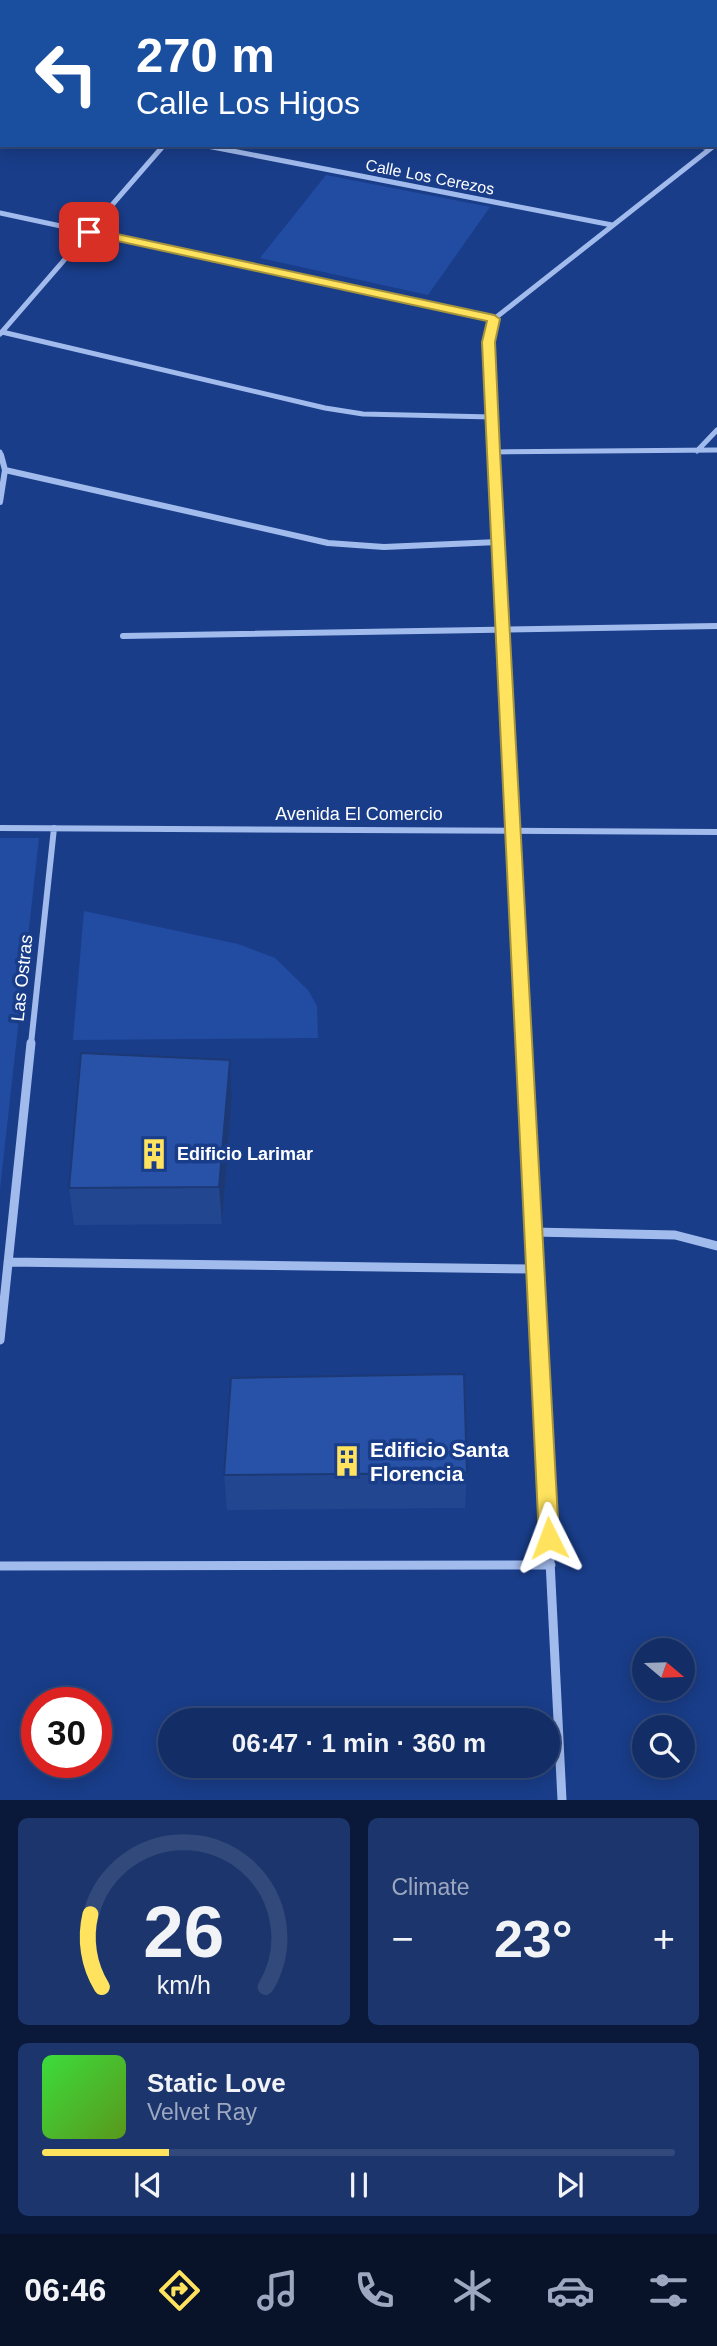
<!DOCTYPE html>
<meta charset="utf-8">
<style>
body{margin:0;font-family:Arial,sans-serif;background:#1c366d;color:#f1f3f6;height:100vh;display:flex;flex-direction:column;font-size:26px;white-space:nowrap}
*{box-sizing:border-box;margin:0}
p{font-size:23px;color:#9da8c0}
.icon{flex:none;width:38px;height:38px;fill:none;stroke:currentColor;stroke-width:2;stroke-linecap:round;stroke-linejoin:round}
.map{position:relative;height:1800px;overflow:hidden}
.details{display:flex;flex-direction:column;gap:18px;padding:18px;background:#0a1939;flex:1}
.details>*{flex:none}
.banner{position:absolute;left:0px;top:0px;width:718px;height:147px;box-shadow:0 4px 18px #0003,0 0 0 2px #324a7b;background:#1a4fa0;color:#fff;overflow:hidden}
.needle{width:46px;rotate:109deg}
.controls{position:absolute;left:632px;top:1638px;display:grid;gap:14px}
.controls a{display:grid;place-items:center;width:63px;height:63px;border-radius:50%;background:#132e67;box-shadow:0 4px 18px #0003,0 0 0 2px #324a7b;font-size:35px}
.speed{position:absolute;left:21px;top:1687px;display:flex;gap:14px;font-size:35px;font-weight:700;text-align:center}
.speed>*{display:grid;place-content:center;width:91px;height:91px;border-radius:50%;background:#132e67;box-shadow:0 4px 18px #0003,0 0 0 2px #324a7b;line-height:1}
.speed .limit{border:10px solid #d22;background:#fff;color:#111}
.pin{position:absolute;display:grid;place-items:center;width:60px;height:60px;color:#fff;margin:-30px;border-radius:14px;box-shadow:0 4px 10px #0006}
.me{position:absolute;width:77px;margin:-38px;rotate:357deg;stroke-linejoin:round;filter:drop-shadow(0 0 5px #0008)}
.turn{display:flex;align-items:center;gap:24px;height:147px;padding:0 21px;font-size:32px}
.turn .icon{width:91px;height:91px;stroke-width:2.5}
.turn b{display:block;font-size:49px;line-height:60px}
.big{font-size:52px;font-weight:800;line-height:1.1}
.details .card{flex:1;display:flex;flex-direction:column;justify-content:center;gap:10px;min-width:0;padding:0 24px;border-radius:10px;background:#1c366d}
.details .dial{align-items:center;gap:0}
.dial svg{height:182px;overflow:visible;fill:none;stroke:#324a7b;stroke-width:7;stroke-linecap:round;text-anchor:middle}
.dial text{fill:#f1f3f6;stroke:none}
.song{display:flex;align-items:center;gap:21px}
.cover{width:84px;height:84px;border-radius:10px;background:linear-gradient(135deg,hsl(120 70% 55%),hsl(90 70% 35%))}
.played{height:7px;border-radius:4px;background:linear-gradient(90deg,#ffe35e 20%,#324a7b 20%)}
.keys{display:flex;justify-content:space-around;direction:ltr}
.heat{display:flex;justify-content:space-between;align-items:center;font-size:38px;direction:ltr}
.details .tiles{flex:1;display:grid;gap:18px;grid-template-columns:1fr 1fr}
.card:last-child{grid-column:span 2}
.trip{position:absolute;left:158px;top:1708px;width:402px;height:70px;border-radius:35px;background:#132e67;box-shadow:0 4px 18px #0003,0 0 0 2px #324a7b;font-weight:800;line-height:70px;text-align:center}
.tabs{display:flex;height:112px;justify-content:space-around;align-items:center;background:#081229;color:#9da8c0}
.tabs .icon{width:49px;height:49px}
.tabs .on{color:#ffe35e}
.tabs b{font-size:32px;color:#f1f3f6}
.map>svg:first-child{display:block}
.green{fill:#224ca2}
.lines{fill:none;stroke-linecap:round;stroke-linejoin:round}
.stream{fill:#94b4f0;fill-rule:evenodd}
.minor-far2{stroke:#a2bbed;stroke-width:5}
.minor-far1{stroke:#a2bbed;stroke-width:6}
.minor{stroke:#a2bbed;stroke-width:9}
.wall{fill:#224790}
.shaded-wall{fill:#1c3975}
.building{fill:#2852a7;stroke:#1c3975;stroke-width:2}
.route{fill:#ffe35e;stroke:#a6943d;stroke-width:2}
.labels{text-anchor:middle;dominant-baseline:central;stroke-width:7;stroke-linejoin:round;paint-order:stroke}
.far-street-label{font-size:16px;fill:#fff;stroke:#193d89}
.street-label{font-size:18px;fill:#fff;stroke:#193d89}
.poi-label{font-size:18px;font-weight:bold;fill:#fff;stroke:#193d89;text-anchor:start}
.near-poi-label{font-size:21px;font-weight:bold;fill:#fff;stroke:#193d89;text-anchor:start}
</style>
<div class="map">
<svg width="717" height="1800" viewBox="0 0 717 1800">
<rect width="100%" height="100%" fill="#193d89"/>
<path class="green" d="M326,175L490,207L428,295L260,258Z
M0,838H39L0,1189Z
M84,911L238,944L275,958L308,990L317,1006L318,1038L73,1040Z"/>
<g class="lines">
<path class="stream" d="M634,0H645L647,2H635Z
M716,30H717V35H716Z"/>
<path class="minor-far2" d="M384,0L394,2
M19,2L21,0
M289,2L291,0
M202,145L612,225
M694,145L711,148
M0,213L494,319
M2,332L325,408L363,414L492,417
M0,334L164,145
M697,451L717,430
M0,452L1,457
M493,452L717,450
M495,457L489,342L494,319L715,145"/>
<path class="minor-far1" d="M495,455L524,1044
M5,470L328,543L384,547L498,542
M0,502L5,470L1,455
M123,636L717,626
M0,828L717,832
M31,1044L54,828"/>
<path class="minor" d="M524,1043L562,1800
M533,1232L675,1235L717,1246
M8,1262L535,1269
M0,1340L31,1043
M0,1566L551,1565"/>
</g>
<path class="wall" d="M230,1060L232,1097L222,1224L74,1225L69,1188Z
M467,1473L465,1508L227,1510L224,1475Z"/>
<path class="shaded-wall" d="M230,1060L232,1097L222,1224L219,1187Z"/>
<path class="building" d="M81,1053L230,1060L219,1187L69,1188Z
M464,1374L467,1473L224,1475L231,1378Z"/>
<path class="route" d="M89,228L494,315L500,319L495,342L500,452L559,1538L556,1545L549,1547L542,1545L539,1538L487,452L482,342L487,321L85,234V229Z"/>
<defs>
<symbol id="building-bare" viewBox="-9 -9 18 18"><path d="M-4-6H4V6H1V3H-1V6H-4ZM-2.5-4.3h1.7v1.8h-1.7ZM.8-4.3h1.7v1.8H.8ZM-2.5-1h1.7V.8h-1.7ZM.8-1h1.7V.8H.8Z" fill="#ffe35e" stroke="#193d89" stroke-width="2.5" paint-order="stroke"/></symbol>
</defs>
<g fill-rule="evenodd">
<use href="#building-bare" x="132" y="1132" width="44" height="44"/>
<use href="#building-bare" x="325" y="1439" width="44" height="44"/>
</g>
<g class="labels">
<g class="far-street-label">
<text transform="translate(430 177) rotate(11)">Calle Los Cerezos</text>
</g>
<g class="street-label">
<text x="359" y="814">Avenida El Comercio</text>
<text transform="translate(22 978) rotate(-84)">Las Ostras</text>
</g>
<g class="poi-label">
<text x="177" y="1154">Edificio Larimar</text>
</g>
<g class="near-poi-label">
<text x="370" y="1449">Edificio Santa<tspan x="370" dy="24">Florencia</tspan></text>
</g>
</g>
</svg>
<div class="controls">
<a><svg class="needle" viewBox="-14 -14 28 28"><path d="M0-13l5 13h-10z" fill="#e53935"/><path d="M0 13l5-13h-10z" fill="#9da8c0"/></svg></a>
<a><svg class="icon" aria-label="search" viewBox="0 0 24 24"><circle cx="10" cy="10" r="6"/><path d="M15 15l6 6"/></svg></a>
</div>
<div class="speed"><div class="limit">30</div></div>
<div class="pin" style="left:89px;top:232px;background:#d93025"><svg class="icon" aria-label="arrive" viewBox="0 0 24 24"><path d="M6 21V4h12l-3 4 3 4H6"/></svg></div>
<svg class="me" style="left:549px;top:1538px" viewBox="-20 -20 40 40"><path d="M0-17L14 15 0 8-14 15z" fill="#ffe35e" stroke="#fff" stroke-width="4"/></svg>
<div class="trip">06:47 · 1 min · 360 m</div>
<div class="banner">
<div class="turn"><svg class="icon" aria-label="left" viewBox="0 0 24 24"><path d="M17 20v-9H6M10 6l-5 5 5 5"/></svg><div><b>270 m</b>Calle Los Higos</div></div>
</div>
</div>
<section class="details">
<div class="tiles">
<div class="card dial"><svg viewBox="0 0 100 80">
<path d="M14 69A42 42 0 1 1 86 69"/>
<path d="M14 69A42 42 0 0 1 9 37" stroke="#ffe35e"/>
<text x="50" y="56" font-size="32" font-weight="700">26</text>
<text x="50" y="72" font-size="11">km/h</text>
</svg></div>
<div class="card"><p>Climate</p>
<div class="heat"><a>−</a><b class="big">23°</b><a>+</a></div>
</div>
<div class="card">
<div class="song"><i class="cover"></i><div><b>Static Love</b><p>Velvet Ray</p></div></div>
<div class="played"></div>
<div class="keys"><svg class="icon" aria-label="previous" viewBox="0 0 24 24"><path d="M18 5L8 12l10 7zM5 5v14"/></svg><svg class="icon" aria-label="pause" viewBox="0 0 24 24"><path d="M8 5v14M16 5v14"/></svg><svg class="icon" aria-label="next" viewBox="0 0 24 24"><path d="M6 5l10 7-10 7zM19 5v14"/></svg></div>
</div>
</div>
</section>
<nav class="tabs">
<b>06:46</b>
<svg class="icon on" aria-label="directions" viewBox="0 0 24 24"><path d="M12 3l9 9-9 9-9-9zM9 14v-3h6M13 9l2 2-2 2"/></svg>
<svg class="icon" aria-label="music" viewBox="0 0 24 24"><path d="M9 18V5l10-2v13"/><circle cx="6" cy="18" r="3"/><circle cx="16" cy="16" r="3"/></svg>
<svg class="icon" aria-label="phone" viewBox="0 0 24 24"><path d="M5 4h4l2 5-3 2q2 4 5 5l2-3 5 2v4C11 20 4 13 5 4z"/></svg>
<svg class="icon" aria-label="climate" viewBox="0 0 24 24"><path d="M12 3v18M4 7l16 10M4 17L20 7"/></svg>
<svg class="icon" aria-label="car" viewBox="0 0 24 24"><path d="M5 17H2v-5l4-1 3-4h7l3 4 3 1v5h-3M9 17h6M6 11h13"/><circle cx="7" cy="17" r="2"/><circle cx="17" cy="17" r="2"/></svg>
<svg class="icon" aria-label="filters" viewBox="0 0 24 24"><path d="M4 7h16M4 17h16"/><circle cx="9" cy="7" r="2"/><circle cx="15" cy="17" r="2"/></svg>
</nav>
